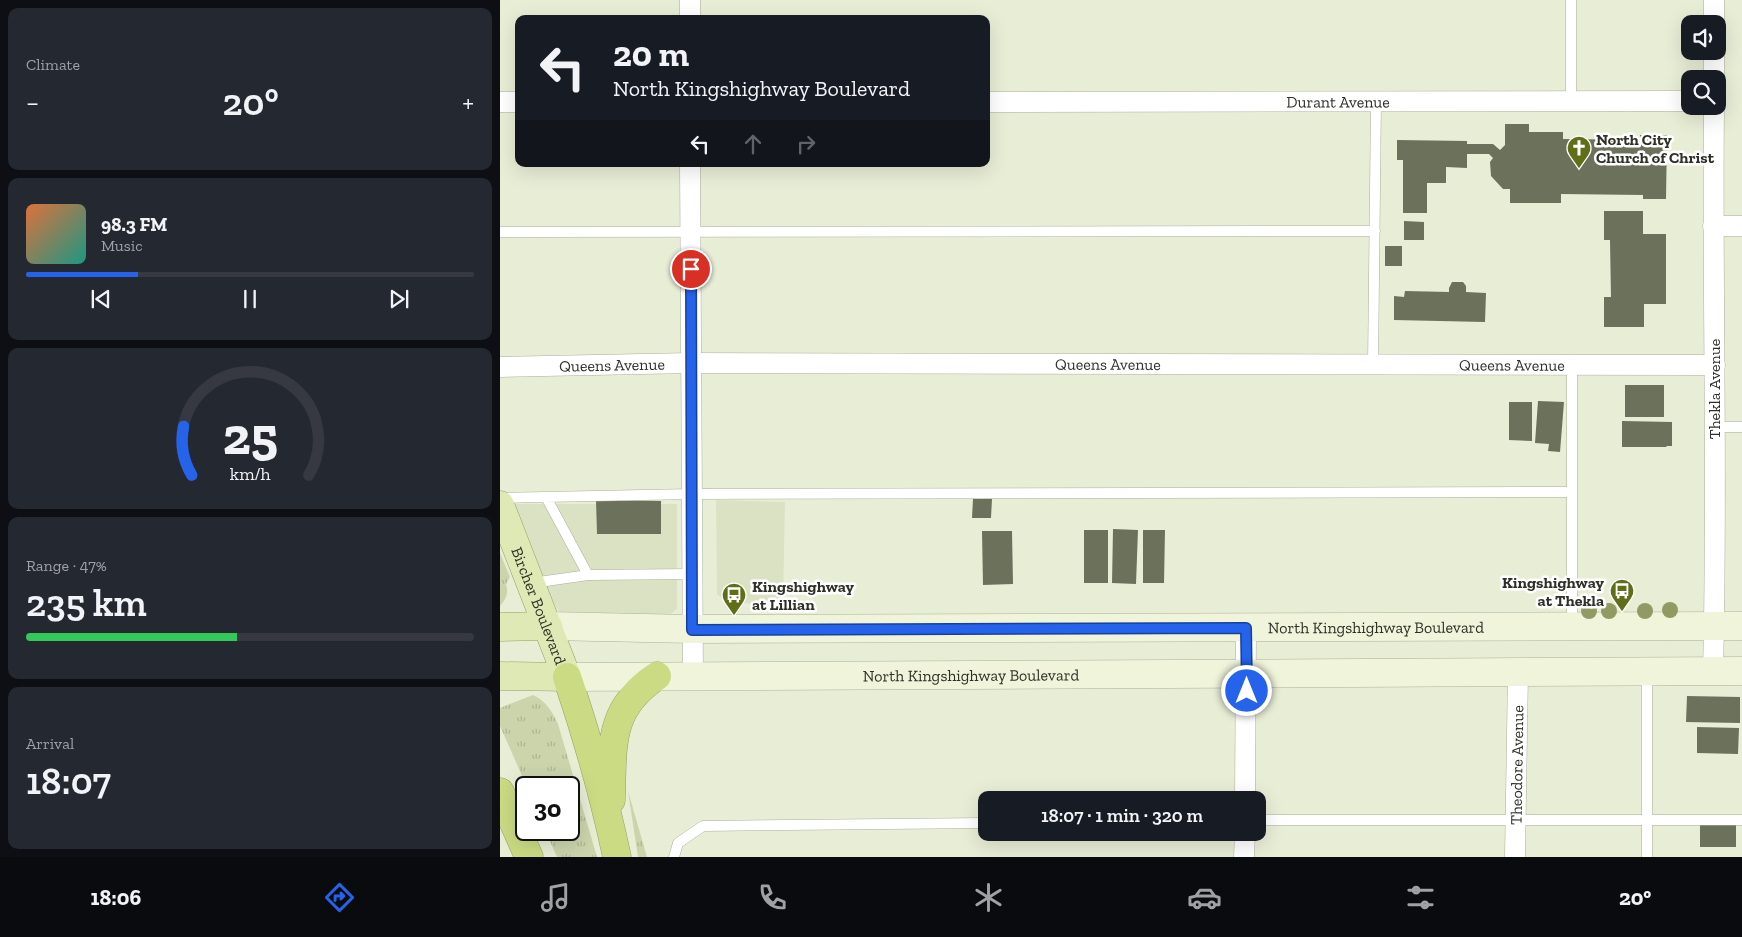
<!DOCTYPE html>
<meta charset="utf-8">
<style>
body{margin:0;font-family:"Zilla Slab",serif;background:#242831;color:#f1f3f6;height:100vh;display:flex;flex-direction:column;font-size:19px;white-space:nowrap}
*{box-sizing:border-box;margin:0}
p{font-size:16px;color:#9ea1a6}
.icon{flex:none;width:28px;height:28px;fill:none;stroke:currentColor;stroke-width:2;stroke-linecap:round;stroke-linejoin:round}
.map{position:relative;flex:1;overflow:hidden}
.drawer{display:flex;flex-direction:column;gap:8px;padding:8px;background:#0d0f14;width:500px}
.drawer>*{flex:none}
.hud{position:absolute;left:15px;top:15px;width:475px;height:152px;border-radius:10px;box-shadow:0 5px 20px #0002;background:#171b24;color:#f1f3f6;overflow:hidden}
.tools{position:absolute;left:1181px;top:15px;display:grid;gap:10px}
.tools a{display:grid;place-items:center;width:45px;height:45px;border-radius:10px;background:#171b24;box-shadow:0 5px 20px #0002;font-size:25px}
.speed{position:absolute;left:15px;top:776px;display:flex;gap:10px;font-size:25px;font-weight:700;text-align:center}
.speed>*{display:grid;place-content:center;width:65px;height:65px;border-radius:50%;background:#171b24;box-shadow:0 5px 20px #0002;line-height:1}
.speed .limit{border:2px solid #111;border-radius:8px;background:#fff;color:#111}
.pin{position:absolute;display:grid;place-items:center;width:42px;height:42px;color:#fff;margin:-21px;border:2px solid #fff;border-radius:50%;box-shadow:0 1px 5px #0007}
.me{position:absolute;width:55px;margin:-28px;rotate:0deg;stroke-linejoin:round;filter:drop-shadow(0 0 4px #0008)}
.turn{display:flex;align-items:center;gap:18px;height:105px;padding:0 15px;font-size:22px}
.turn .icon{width:65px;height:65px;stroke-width:2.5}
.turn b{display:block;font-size:35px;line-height:42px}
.lanes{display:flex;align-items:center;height:48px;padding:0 15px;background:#0003;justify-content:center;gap:25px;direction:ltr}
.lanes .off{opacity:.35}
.big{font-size:38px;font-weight:600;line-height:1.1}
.drawer .card{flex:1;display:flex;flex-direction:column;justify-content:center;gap:8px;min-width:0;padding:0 18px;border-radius:10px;background:#242831}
.drawer .dial{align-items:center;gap:0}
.dial svg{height:130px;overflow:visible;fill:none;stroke:#363941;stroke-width:7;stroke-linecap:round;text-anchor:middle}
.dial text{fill:#f1f3f6;stroke:none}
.song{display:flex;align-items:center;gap:15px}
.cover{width:60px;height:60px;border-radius:8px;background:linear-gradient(135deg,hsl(20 70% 55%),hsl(170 70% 35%))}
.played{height:5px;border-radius:2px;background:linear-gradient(90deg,#2563eb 25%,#363941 25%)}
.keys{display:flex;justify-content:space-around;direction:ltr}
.heat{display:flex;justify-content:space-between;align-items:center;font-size:28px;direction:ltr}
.charge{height:8px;border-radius:4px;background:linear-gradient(90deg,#34c759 47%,#363941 0)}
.trip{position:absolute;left:478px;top:791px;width:288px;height:50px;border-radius:10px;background:#171b24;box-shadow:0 5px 20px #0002;font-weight:600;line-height:50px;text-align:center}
.tabs{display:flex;height:80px;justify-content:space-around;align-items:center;background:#090b0e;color:#9ea1a6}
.tabs .icon{width:35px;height:35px}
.tabs .current{color:#2563eb}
.tabs b{font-size:22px;color:#f1f3f6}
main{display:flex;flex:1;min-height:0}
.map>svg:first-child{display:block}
.built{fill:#dbe2c3}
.grass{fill:url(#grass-tufts)}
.building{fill:#6c715c}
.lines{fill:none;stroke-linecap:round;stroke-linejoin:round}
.service-casing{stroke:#abb09a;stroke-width:11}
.minor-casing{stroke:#abb09a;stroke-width:21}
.secondary-casing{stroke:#abb09a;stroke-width:29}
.primary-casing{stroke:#94a063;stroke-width:29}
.motorway-casing{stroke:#94a063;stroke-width:29}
.service{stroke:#fff;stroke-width:10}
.minor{stroke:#fff;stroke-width:20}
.secondary{stroke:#eff4da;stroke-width:28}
.primary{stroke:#dfe9b5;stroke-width:28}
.motorway{stroke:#cadb83;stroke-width:28}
.tree{fill:#929a63}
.route-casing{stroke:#184099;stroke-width:12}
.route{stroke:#2563eb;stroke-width:9}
.labels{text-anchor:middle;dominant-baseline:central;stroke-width:5;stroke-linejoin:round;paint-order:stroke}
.street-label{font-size:16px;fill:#2f3128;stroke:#fff}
.poi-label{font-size:16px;font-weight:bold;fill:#2f3128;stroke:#fff;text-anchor:start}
</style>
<main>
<section class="drawer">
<div class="card"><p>Climate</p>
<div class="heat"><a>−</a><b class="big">20°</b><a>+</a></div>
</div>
<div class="card">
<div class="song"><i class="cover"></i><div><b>98.3 FM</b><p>Music</p></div></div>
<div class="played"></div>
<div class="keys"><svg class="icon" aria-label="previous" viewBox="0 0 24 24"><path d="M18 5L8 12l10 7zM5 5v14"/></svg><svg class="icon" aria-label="pause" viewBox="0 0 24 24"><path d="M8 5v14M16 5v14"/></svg><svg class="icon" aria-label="next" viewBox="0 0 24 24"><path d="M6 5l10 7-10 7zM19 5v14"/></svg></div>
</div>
<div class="card dial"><svg viewBox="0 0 100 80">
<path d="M14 69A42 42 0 1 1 86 69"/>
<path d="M14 69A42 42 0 0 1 9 39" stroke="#2563eb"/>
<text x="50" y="56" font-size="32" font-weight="700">25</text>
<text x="50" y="72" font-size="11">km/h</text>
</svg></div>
<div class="card"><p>Range · 47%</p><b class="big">235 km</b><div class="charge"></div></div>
<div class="card"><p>Arrival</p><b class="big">18:07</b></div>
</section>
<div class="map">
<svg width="1242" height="857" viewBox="0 0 1242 857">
<defs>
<pattern id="grass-tufts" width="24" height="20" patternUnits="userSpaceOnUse" patternTransform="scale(1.25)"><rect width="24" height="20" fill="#cbd4ab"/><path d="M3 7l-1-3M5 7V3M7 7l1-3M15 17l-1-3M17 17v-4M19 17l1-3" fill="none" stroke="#afb693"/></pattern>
</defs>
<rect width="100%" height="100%" fill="#e8edd6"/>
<path class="built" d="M216,500L285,502L283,604L227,603L217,594Z
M13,504H177V609L168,616L61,613L55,606Z"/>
<path class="grass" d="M0,553L10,577L6,584C9,593 6,599 0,606Z
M33,695C46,701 52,711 58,724L97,857H57L45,830H69V788L27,787L0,726V708Z
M128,791L147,857H138Z"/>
<path class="building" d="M1005,124H1029V132H1063V139L1140,140V135H1167L1166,199H1143V195L1061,194V203H1010V189H1003L991,176L990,162L993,158L989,154H967V168L946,167V183H927V213H903V160H897V140L967,141V144H993L1000,150L1005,145Z
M1104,211H1143V234H1166V304H1144V327H1104V297H1111L1110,240H1104Z
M904,221L924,222V240H904Z
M885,246H902V266H885Z
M952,282H963L966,286V292L986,293L985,322L894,320V296L904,297L905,291L949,292V288Z
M1125,385H1164V417H1125Z
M1038,401L1064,402L1060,452L1048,451L1049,444L1035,443Z
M1009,402H1032V441L1009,440Z
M1122,421L1172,422V446H1167L1166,447H1122Z
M473,499H492L491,518H472Z
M96,500L161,501V534H97Z
M613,529L638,530L636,584L612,583Z
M584,530H608V583H584Z
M643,530H665L664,583H643Z
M482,531H512L513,584L483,585Z
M1187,696L1240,697V723L1186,722Z
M1197,727L1239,728L1238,754L1197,753Z
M1200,825H1236V847H1200Z"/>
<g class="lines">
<defs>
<path id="service" d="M1071,0V100
M0,232L875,231
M873,365L876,101
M1215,427H1242
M1072,492V626
M46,497L88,575
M0,498L192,494L1072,492V365
M32,583L88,575L192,574
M756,820H1242
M174,857L178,843L203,826L486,823
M1147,857V673"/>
<g id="minor">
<path d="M190,0V19"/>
<path d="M1214,0V24"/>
<path d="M1214,51V79"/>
<path d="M0,102H19"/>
<path id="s1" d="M486,102L1190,101"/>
<path d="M190,164L193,676"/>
<path d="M1213,226H1242"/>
<path id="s2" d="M0,367L191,363L1215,365"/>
<path d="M1213,671C1218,483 1212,294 1214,106"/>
<path d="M745,800L746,628"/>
<path d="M744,857L745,832"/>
<path id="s3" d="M1015,857L1018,672"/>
</g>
<g id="secondary">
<path id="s4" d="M48,626L192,629L1242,626"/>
<path id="s5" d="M67,677L1242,671"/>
</g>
<g id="primary">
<path id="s6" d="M0,505L67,677L0,676"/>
<path d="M0,627L48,626"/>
</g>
<path id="motorway" d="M67,677C87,736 104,796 117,857
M0,792L29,857
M111,800C113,747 107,709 157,676"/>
</defs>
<use href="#service" class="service-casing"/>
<use href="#minor" class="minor-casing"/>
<use href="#secondary" class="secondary-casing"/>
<use href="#primary" class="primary-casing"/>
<use href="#motorway" class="motorway-casing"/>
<use href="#service" class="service"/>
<use href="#minor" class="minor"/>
<use href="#secondary" class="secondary"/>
<use href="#primary" class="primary"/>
<use href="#motorway" class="motorway"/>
</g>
<g class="tree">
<circle cx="1170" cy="610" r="8"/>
<circle cx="1089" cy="611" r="8"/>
<circle cx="1109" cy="611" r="8"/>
<circle cx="1145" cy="611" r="8"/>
</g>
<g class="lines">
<defs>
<path id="route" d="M191,269L192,630L746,628L747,691"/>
</defs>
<use href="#route" class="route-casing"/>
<use href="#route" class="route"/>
</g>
<defs>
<symbol id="church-pin" viewBox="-11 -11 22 30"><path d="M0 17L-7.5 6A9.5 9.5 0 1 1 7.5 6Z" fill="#616e18" stroke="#fff"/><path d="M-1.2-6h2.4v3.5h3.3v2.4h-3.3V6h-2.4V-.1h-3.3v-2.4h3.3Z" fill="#fff"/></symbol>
<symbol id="bus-pin" viewBox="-11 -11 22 30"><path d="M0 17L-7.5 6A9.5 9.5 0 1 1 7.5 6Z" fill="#616e18" stroke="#fff"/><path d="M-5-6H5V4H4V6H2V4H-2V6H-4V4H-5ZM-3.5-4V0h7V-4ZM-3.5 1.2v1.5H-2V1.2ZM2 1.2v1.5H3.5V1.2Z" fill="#fff"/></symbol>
</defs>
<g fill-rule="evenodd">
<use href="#church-pin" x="1065" y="134" width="28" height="38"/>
<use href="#bus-pin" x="1108" y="577" width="28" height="38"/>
<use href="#bus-pin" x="220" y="581" width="28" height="38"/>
</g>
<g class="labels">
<g class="street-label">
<text stroke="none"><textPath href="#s1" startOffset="352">Durant Avenue</textPath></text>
<text stroke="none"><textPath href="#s2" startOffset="608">Queens Avenue</textPath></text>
<text stroke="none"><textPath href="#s2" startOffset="112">Queens Avenue</textPath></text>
<text stroke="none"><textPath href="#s2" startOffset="1012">Queens Avenue</textPath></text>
<text transform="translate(1214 389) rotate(-90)">Thekla Avenue</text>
<text stroke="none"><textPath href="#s6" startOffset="108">Bircher Boulevard</textPath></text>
<text stroke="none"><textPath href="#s4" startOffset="828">North Kingshighway Boulevard</textPath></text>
<text stroke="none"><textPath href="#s5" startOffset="404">North Kingshighway Boulevard</textPath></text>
<text stroke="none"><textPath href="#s3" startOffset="92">Theodore Avenue</textPath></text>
</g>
<g class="poi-label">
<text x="1096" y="139">North City<tspan x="1096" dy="18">Church of Christ</tspan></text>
<text x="1104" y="582" text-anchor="end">Kingshighway<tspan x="1104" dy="18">at Thekla</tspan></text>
<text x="252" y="586">Kingshighway<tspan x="252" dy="18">at Lillian</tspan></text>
</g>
</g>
</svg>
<div class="tools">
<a><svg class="icon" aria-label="sound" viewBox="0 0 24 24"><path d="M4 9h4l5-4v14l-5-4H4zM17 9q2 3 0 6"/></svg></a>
<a><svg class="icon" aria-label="search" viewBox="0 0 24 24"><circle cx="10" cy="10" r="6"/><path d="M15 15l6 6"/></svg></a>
</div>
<div class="speed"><div class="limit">30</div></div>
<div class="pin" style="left:191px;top:269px;background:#d93025"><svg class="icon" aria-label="arrive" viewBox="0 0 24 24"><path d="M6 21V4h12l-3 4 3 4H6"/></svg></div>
<svg class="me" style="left:747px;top:691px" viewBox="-20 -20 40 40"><circle r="17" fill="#2563eb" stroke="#fff" stroke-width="3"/><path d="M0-11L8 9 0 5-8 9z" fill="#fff"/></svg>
<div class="trip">18:07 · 1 min · 320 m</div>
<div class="hud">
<div class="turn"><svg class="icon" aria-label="left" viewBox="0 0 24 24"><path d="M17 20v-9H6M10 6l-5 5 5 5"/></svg><div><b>20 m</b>North Kingshighway Boulevard</div></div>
<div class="lanes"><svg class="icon" aria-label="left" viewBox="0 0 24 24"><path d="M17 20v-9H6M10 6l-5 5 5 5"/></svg><svg class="icon off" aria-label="ahead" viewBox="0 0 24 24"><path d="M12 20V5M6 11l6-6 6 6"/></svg><svg class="icon off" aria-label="right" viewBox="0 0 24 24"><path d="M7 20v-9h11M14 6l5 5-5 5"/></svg></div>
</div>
</div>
</main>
<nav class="tabs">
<b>18:06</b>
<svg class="icon current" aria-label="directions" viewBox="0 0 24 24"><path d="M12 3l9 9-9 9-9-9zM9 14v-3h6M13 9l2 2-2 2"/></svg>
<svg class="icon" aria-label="music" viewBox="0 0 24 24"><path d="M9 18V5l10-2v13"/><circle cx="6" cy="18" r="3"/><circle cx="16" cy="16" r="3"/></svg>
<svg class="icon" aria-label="phone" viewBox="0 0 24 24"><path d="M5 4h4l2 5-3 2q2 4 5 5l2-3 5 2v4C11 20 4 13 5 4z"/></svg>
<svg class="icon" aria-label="climate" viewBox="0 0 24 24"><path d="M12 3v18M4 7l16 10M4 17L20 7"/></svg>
<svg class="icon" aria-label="car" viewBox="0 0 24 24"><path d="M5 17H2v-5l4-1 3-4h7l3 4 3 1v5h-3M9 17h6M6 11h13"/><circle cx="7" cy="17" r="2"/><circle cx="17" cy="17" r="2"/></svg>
<svg class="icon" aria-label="filters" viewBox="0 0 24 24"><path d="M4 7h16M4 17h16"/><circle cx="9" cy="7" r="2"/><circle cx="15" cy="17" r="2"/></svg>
<b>20°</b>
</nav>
